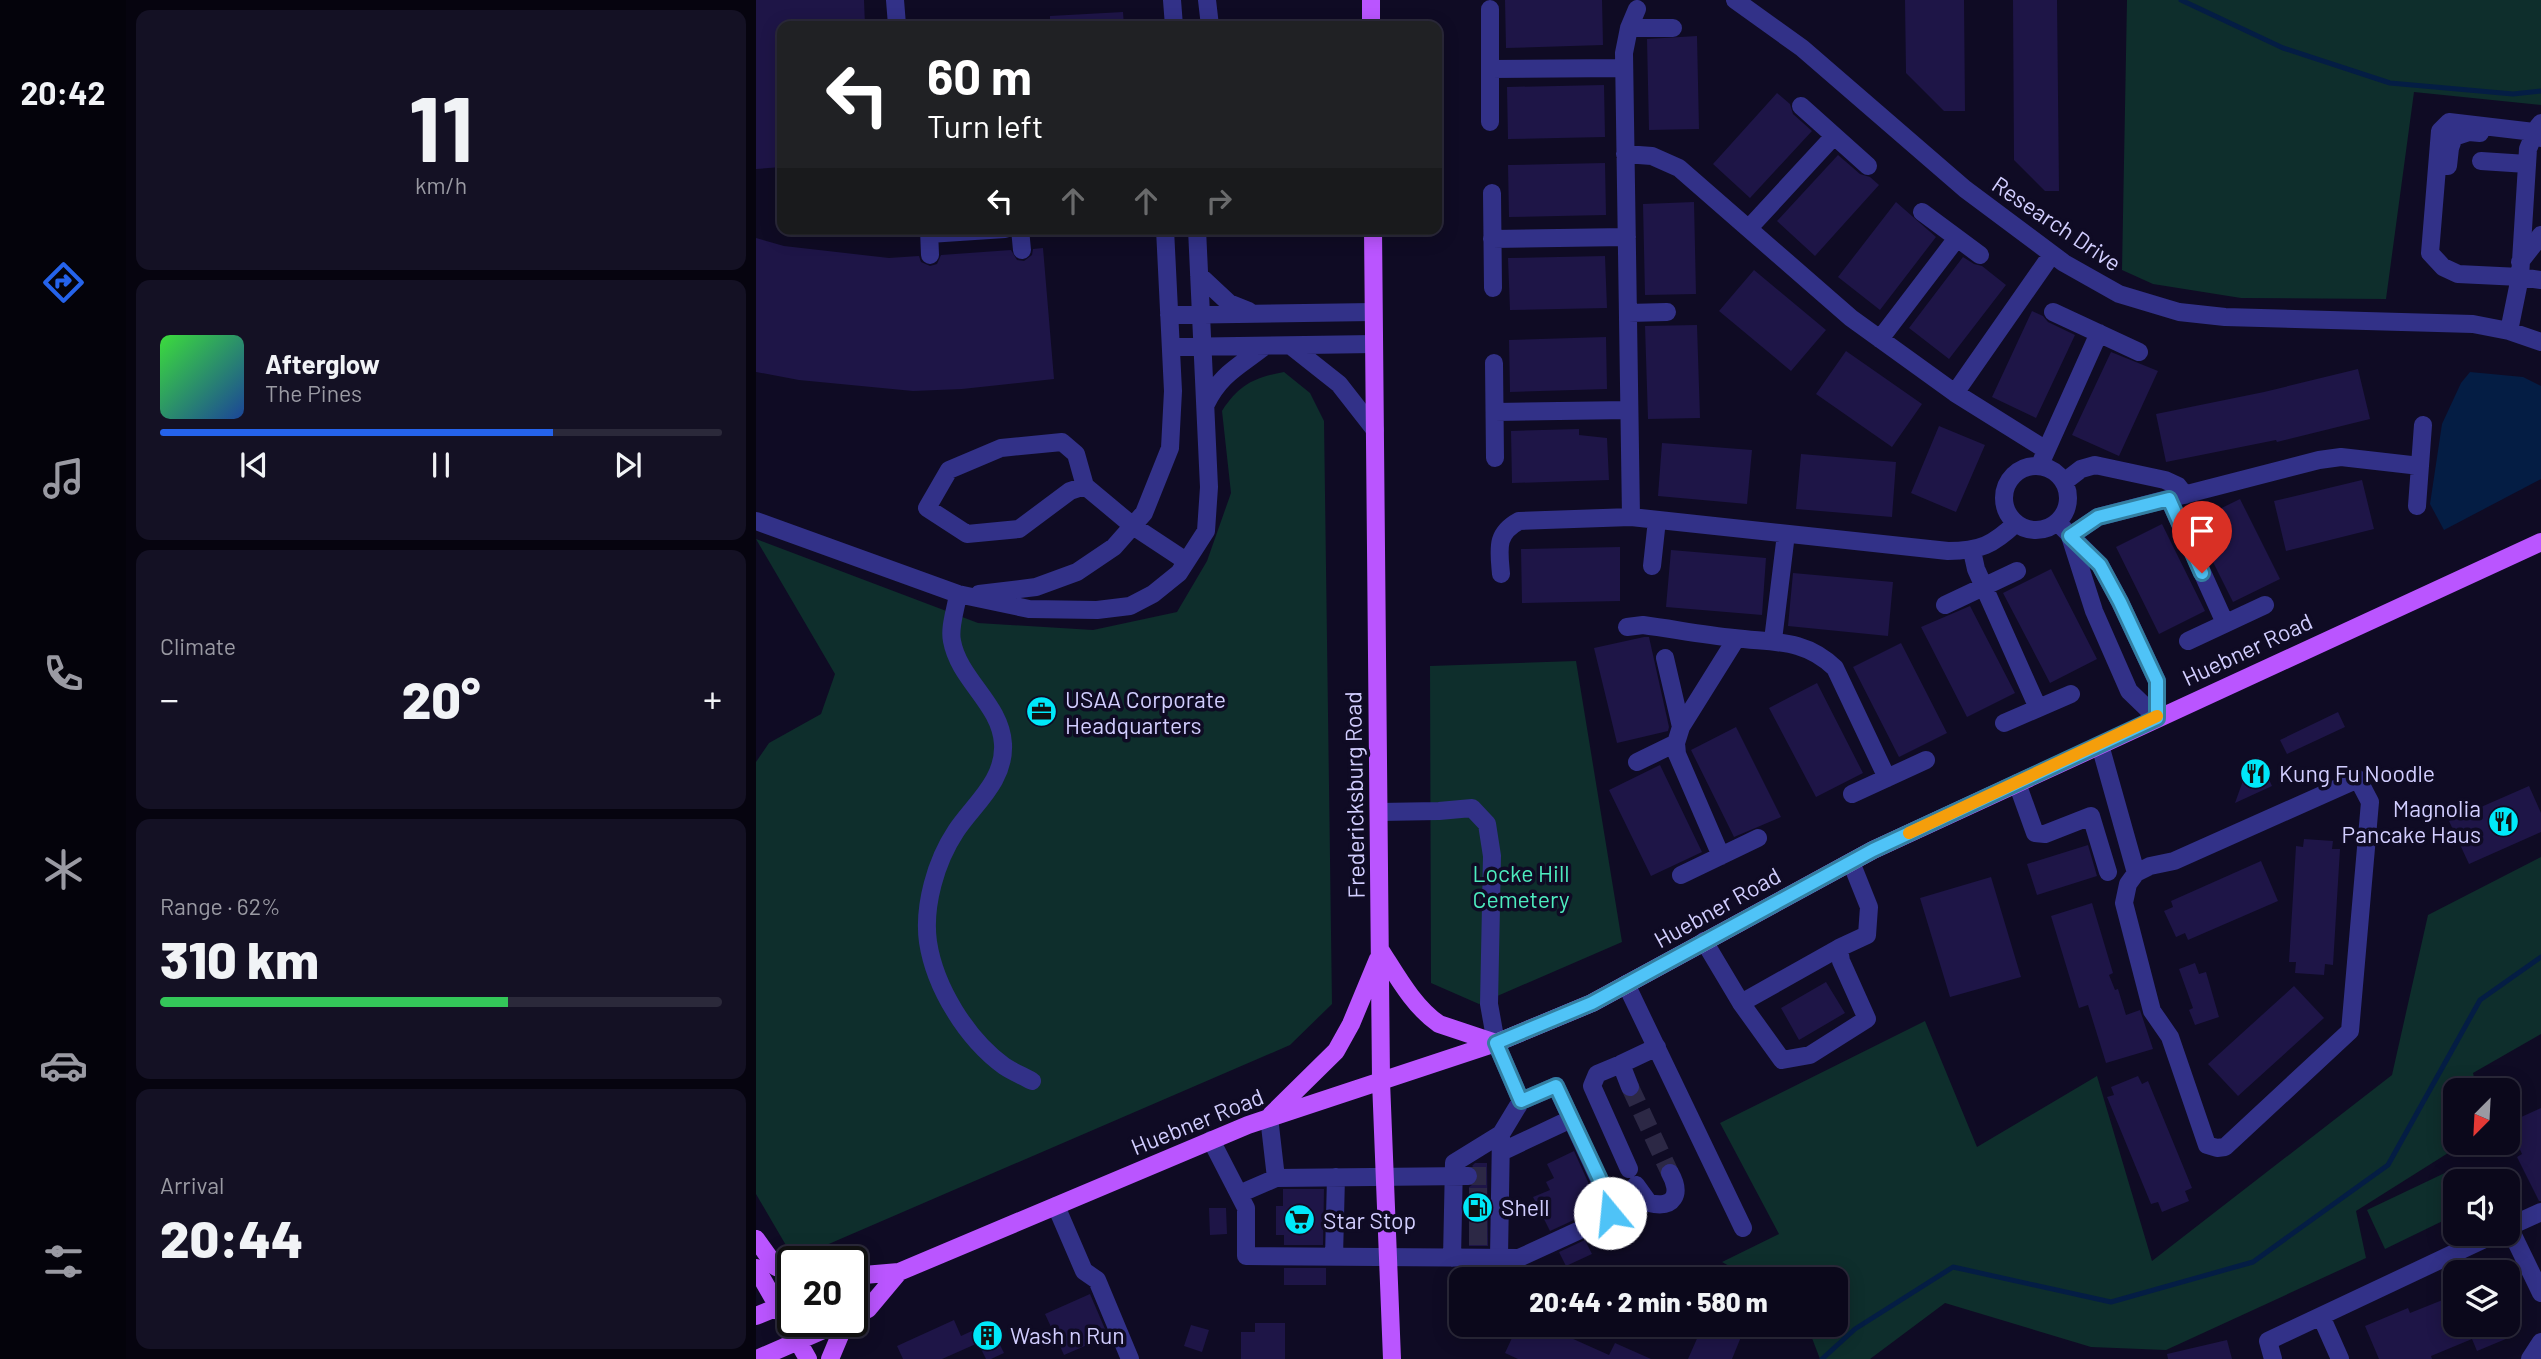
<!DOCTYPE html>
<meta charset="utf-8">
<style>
body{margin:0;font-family:Barlow,sans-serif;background:#141124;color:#f1f3f6;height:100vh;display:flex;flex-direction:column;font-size:26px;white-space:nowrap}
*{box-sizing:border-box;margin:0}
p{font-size:23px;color:#9a9aa3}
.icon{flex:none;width:38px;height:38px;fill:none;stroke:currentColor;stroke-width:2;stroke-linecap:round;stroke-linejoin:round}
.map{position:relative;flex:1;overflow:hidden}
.drawer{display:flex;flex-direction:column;gap:10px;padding:10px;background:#06040f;width:630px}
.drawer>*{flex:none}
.guide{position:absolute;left:21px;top:21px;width:665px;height:214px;border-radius:14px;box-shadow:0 4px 18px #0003,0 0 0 2px #2b293a;background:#202124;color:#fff;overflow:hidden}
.needle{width:46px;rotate:204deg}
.tools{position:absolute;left:1687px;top:1078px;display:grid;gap:14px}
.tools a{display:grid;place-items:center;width:77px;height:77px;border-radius:14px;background:#0b081b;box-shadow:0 4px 18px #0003,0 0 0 2px #2b293a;font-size:35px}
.speed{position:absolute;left:21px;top:1246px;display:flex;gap:14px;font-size:35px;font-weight:700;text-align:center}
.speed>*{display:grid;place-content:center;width:91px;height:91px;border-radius:50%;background:#0b081b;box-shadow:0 4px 18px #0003,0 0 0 2px #2b293a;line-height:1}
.speed .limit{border:4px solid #111;border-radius:10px;background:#fff;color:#111}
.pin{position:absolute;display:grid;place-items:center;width:60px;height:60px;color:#fff;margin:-72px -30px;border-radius:50% 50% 50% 0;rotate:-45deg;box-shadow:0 0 7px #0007}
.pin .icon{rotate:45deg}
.me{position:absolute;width:77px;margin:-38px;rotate:343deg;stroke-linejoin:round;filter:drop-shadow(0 0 5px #0008)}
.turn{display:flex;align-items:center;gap:24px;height:147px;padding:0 35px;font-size:32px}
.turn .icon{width:91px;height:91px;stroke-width:2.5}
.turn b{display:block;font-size:49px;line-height:60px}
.lanes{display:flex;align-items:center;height:66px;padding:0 35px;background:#0003;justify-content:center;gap:35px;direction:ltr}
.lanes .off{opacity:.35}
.big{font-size:52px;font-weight:800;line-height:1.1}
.drawer .tile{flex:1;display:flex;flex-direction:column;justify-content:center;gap:10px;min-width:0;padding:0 24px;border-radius:14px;background:#141124}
.drawer .dial{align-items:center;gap:0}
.dial b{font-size:91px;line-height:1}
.song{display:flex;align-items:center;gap:21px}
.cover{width:84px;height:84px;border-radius:10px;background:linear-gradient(135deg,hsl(120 70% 55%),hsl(220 70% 35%))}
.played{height:7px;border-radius:4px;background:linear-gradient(90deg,#2563eb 70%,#2b293a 70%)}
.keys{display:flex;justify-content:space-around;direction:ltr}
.heat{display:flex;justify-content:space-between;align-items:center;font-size:38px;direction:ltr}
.charge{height:10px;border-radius:5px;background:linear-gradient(90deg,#34c759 62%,#2b293a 0)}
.trip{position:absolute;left:693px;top:1267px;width:399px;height:70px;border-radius:14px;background:#0b081b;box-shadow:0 4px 18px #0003,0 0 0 2px #2b293a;font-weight:800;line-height:70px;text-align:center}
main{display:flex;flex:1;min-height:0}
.menu{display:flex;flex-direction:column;width:126px;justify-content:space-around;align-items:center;background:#04030b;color:#9a9aa3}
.menu .icon{width:49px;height:49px}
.menu .current{color:#2563eb}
.menu b{font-size:32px;color:#f1f3f6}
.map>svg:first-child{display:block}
.green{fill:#0e2e2c}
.water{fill:#041d44}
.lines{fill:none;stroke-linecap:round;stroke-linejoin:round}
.stream{stroke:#041d44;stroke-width:5}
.building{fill:#1e1547}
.minor-tunnel{stroke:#2c2845;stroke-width:18;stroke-dasharray:18 9;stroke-linecap:butt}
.minor{stroke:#323188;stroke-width:18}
.major{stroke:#ba55ff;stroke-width:18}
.route-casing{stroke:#337fa1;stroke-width:18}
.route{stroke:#4fc3f7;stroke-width:12}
.slow{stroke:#f59e0b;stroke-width:12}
.labels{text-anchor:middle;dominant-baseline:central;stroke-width:7;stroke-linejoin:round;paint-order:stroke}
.street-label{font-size:23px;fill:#d2ceff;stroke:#0f0b24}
.poi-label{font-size:23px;fill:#d2ceff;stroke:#0f0b24;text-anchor:start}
.park-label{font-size:23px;fill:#4decbf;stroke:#0f0b24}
</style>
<main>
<nav class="menu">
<b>20:42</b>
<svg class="icon current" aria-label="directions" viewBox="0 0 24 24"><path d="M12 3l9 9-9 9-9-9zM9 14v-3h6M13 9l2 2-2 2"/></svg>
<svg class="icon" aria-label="music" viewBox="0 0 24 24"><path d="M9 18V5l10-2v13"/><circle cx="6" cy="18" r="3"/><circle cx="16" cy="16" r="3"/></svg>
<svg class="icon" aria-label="phone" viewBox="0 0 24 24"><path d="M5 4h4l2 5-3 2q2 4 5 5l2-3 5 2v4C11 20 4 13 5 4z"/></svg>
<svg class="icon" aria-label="climate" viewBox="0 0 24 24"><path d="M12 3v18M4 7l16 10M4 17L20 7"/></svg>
<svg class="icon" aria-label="car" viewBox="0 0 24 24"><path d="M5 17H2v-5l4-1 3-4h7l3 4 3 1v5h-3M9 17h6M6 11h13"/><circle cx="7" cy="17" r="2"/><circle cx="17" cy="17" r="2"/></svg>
<svg class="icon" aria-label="filters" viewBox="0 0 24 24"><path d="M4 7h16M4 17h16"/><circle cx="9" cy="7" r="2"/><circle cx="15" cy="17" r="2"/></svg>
</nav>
<section class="drawer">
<div class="tile dial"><b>11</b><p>km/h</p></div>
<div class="tile">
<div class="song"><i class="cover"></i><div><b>Afterglow</b><p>The Pines</p></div></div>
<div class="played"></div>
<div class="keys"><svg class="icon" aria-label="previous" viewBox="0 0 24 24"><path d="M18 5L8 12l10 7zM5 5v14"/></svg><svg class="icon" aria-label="pause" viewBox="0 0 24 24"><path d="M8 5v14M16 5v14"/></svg><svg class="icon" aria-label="next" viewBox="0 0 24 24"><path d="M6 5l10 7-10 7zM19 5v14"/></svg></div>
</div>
<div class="tile"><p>Climate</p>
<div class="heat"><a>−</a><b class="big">20°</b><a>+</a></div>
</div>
<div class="tile"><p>Range · 62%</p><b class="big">310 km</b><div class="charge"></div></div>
<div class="tile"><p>Arrival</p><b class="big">20:44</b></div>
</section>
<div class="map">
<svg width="1785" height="1359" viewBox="0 0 1785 1359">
<rect width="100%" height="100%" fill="#0f0b24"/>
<path class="green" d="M1371,0H1785V105L1658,92L1630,299L1485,298L1397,284L1366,270Z
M528,372L554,393L568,421L576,1004L534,1045L38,1259L0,1194V762L13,743L65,714L79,674L0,539L222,623L337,630L421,612L451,561L475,493L466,411C483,385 497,378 528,372Z
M820,661L866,942L723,1004L675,983L674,666Z
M1785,857V1034L1717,1073L1721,1090H1699V1143H1708L1600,1211L1610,1258L1410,1350L1335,1347L1189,1303L1114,1359H1064L1051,1325H1080V1279H996L966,1262L1023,1234L964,1123L1169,1021L1221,1147L1341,1076L1396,1261L1636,1075L1672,915Z
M1693,1171L1699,1185V1215L1629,1249L1611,1210Z"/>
<path class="water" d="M1714,372L1767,377L1785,386V479L1688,530L1674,504L1686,424L1705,383Z"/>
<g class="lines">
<path class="stream" d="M1425,0L1527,48L1634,83L1757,94L1785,91
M1066,1359L1099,1329L1197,1267L1355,1302L1497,1262L1632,1165L1724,1000L1785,957"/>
</g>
<path class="building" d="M0,0H108L109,26H26V167L0,169Z
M749,0H846L847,45L750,48Z
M1149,0H1208L1209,111H1188L1150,73Z
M1257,0H1301L1303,191H1289L1258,160Z
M367,12L368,26H294V16Z
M941,36L943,129L893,130L891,39Z
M848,85L849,137L752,139L751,87Z
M1021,93L1034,104L1037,114L1056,131L994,198L957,164Z
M1082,155L1104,174L1114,177L1123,185L1059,256L1021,221Z
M849,163L850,215L753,217L752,165Z
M938,202L940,294L889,295L887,204Z
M1140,202L1180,237L1124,310L1082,277Z
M0,238L28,246L133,258L163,256L165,262L174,266L181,264L185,255L255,250L261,260L268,261L276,255L277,249L287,248L298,379L206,389L157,391L43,380L0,372Z
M849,256L851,308L754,310L752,258Z
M1207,257L1218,264L1226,266L1250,285L1193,359L1153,328Z
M998,270L1070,330L1035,371L963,311Z
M1276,311L1287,316L1292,322L1319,335L1280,418L1236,397Z
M941,325L944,418L892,419L889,326Z
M850,337L851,389L754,392L753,340Z
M1090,351L1166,404L1136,447L1060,394Z
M1355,352L1402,371L1363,456L1316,435Z
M1602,369L1614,419L1521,442L1520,440L1410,462L1400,414L1508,392Z
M1183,426L1229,445L1200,512L1155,493Z
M823,429V435L851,438L853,480L756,483L755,431Z
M906,443L996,450L991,504L902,496Z
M1045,454L1140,462L1136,517L1040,509Z
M1606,480L1618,529L1530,551L1518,501Z
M1484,499L1524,579L1477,602L1437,522Z
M1406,524L1449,611L1403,634L1360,547Z
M864,547V601L766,603L765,549Z
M915,550L1010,558L1006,615L910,607Z
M1295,569L1341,659L1294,683L1247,593Z
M1037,573L1137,582L1132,636L1032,626Z
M1214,606L1259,693L1211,717L1165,627Z
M888,637H893L913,727L912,731L861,743L838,648Z
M1145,643L1191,733L1143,757L1097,667Z
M1061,683L1107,773L1060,797L1013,708Z
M1582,712L1589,727L1531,754L1524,740Z
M980,727L1025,817L978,837L935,750Z
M1503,757L1516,786L1479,803L1494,761Z
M904,765L946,852L895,876L853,790Z
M1773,786L1785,813V832L1713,864L1693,821Z
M1548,839L1577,841L1576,849H1584L1577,965L1569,964L1568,975L1539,973L1540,962H1533L1540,846L1547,847Z
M1332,845L1341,876L1281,895L1271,864Z
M1505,861L1522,901L1432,940L1429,933L1420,937L1408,911L1417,907L1415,901Z
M1235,877L1265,977L1194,997L1164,898Z
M1336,903L1357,973L1353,975L1359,990L1362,989L1370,1015L1384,1010L1397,1049L1350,1063L1332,1005L1323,1008L1295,916Z
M1439,963L1443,974L1450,972L1463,1017L1439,1025L1433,1010L1437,1008L1423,969Z
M1070,982L1089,1013L1043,1040L1025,1008Z
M1538,986L1568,1018L1482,1096L1452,1064Z
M1382,1076L1386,1084L1392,1081L1436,1188L1429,1191L1433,1201L1406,1212L1402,1202L1395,1204L1351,1097L1358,1095L1355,1087Z
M1785,1108V1201H1783L1761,1157L1766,1154L1752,1123Z
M818,1151L842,1204L831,1209L833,1213L794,1231L777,1197L794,1190L790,1182L798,1178L791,1164Z
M719,1163H731L732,1246H713V1187L722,1181V1171L716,1166Z
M527,1189H568L567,1245H528V1235H520V1206H527Z
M453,1208H470L471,1234L454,1235Z
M829,1240L836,1254L810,1266L803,1252Z
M528,1268H570V1285H528Z
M334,1294L352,1336L308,1355L289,1314Z
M1699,1295V1325H1752L1757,1336L1721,1351L1716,1339L1675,1356L1676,1359H1623L1609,1326L1652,1308L1654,1313Z
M198,1320L205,1336L233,1323L248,1353L235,1359H230L222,1343L186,1359H147L141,1346Z
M499,1323H529V1359H485V1332H499Z
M435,1325L453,1330L446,1352L428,1346Z
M762,1325H786L853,1355L859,1343L895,1359H762L749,1353Z
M947,1325H957L985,1337L976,1359H932Z
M1471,1340L1476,1359H1412L1411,1354Z"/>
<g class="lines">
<path class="minor-tunnel" d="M874,1087L914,1173
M712,1176H731
M713,1197H731
M713,1218H732
M713,1236H732"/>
<path class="minor" d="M139,0L141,25
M416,0L418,26
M451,0L454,26
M979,0L1046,48L1209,189L1308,263L1363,294L1423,312L1469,317L1717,324L1753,331L1785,342
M734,9V122
M873,28H917
M734,69L868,68
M1045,106L1112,166
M1785,123C1778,130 1776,140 1772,149L1764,277L1702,274L1687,267L1674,253L1684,131L1693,122L1778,132L1785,138
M869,154L896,156L923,168L1095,318L1199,393L1290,450
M1725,161L1771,164
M1692,166L1694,148L1698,137L1713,132L1724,133
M736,193L737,288
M1166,212L1224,255
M993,228L1078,136
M173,229L174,255
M264,229L266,250
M173,234L249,229
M736,239L871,237
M1764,262L1785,235
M443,275L473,303L493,311
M1297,312L1383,352
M872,313L911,312
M413,315L617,312
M1753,331L1764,277L1785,280
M1124,339L1201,238
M535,346L583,384L619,430
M415,347L618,344
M738,363L739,458
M1199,393L1296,254
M450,404C464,374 484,366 509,346
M739,412L873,410
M1286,460L1343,333
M1248 498a32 32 0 1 1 64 0a32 32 0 1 1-64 0Z
M1308,482L1325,469L1339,465L1409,480L1422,486L1429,495
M329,486L314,491L263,529L211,534L171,508L193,470L245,448L306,442L320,454L329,486L377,526L430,561
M1413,499L1469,623
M1661,506L1667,425
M875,517L868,53L873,28L881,9
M0,521L202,594L273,609L341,610L374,606L397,594L423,573L450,531L453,487L441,229
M1301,522L1344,565L1364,602L1401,681V718
M1314,536L1342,517L1563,460L1585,457L1664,466
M1314,536L1338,611L1373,691L1401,718
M1216,551L1220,569L1282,708
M896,566L901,520
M745,574C743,549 739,534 763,521L875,517L1192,551C1224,551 1237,545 1260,523
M202,594C200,609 193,627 196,641C203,680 245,704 247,744C249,781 218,804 200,831C180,861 167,906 172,942C179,988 211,1039 248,1066C257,1072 267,1076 276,1081
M223,594L280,587L321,572L358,547L388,513L414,448L417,391L409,229
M1189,605L1261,571
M871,627L887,625C917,629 948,635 978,638C1017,643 1048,638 1079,668L1131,778
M1017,640L1030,534
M1432,641L1509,605
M909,658L925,727
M1248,723L1315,694
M1344,745L1380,873L1372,884L1368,903L1396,1011L1414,1037L1451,1145L1461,1148L1469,1147L1594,1031L1614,802L1602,779L1418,861L1394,866L1380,873
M881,762L920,743
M1261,783L1279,833L1289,834L1335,816L1352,872
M1096,794L1170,760
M623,812L683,811L716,808L731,824L736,856L733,1004L740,1043L765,1101
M965,856L921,754L920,743L925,727L980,639
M925,875L1002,838
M948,941L985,1003L1026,1060L1054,1055L1111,1019L1085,961L1083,948L1111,935L1113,907L1095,862
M870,984L987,1228
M985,1003L1083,948
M865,1064L901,1047
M513,1117L520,1178
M455,1140L490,1208V1256L763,1258L850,1218L854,1213V1203L800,1086L765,1101L745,1134L698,1163L696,1258
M745,1152L815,1119
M873,1169L836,1086L841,1074L865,1064L874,1087
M880,1185L893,1203C918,1209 926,1194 914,1173
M483,1194L520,1178L712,1176
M300,1206L328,1271L341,1280L374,1359
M1752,1227L1785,1212
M1753,1227L1785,1293
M578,1257L580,1177
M743,1257L745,1134
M1565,1316L1584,1359
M1517,1359L1512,1341L1739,1234
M1774,1359L1785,1342"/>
<path class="major" d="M615,0V26
M617,229L625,1081L636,1359
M625,951C641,976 658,1007 683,1024L740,1043
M515,1115L580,1051L595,1024L622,959
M0,1239L20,1267L37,1274
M0,1268L52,1359
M96,1276L143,1272L492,1125L740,1043L836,1003L1117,850L1785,542
M0,1316L37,1301
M96,1317L112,1309L143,1272
M1,1359L88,1321
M74,1359L90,1321"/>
</g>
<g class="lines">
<defs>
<path id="route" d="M854,1213L855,1203L800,1086L765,1101L740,1043L836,1003L1117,850L1401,718V681L1364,602L1344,565L1314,536L1342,517L1413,499L1446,573"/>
</defs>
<use href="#route" class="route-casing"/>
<use href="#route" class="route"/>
<path class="slow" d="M1153,833L1401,716"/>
</g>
<defs>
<symbol id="office-disc" viewBox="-11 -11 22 22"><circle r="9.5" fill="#00e8f9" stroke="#0f0b24"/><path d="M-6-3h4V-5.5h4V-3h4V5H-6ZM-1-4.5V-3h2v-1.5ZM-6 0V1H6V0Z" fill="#111"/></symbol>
<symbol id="restaurant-disc" viewBox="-11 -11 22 22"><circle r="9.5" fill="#00e8f9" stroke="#0f0b24"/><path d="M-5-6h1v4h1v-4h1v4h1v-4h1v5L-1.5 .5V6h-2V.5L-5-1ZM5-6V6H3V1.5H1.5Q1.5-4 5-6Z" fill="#111"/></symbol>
<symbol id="fuel-disc" viewBox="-11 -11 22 22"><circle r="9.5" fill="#00e8f9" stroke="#0f0b24"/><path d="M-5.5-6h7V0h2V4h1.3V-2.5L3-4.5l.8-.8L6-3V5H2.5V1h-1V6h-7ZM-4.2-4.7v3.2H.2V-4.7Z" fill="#111"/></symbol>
<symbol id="supermarket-disc" viewBox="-11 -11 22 22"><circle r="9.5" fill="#00e8f9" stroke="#0f0b24"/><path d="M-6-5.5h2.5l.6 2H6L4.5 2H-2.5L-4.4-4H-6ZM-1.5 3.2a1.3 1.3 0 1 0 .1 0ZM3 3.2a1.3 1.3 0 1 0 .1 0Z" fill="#111"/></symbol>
<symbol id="building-disc" viewBox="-11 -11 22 22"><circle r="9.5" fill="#00e8f9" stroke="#0f0b24"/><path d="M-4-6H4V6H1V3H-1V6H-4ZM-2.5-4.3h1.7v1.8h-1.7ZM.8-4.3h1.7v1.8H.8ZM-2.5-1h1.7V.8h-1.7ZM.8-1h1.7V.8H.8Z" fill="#111"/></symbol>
</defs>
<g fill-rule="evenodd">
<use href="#office-disc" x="268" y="694" width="35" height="35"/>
<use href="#restaurant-disc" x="1482" y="756" width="35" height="35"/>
<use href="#restaurant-disc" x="1730" y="804" width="35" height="35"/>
<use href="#fuel-disc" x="704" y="1190" width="35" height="35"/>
<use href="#supermarket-disc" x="526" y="1202" width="35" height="35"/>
<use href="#building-disc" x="214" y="1318" width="35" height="35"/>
</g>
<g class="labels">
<g class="street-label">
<text transform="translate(1301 223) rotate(34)">Research Drive</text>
<text transform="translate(1491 649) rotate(-25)">Huebner Road</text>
<text transform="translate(598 795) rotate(-91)">Fredericksburg Road</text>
<text transform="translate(961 907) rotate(-29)">Huebner Road</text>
<text transform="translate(441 1121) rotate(-22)">Huebner Road</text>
</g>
<g class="poi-label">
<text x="309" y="699">USAA Corporate<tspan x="309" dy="26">Headquarters</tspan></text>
<text x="1523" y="773">Kung Fu Noodle</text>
<text x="1725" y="808" text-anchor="end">Magnolia<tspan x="1725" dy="26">Pancake Haus</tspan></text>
<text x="745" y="1207">Shell</text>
<text x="567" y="1220">Star Stop</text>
<text x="254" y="1335">Wash n Run</text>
</g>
<g class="park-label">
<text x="765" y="873">Locke Hill<tspan x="765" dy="26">Cemetery</tspan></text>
</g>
</g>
</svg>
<div class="tools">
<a><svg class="needle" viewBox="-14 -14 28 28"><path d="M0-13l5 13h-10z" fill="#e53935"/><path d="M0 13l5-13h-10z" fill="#9a9aa3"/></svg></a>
<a><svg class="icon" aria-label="sound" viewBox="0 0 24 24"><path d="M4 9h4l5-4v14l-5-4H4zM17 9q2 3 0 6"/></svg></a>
<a><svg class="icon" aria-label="layers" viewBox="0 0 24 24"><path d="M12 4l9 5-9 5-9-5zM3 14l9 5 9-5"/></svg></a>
</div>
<div class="speed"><div class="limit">20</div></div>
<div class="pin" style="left:1446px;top:573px;background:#d93025"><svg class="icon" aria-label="arrive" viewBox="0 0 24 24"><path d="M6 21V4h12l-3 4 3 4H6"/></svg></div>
<svg class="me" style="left:854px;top:1213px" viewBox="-20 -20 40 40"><circle r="19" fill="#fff"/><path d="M0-13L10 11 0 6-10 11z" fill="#4fc3f7"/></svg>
<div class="trip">20:44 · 2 min · 580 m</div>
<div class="guide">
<div class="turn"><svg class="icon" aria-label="left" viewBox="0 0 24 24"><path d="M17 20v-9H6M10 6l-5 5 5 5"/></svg><div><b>60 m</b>Turn left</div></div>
<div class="lanes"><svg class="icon" aria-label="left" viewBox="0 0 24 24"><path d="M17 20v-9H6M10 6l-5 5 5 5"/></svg><svg class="icon off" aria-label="ahead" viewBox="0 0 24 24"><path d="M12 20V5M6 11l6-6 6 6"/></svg><svg class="icon off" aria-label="ahead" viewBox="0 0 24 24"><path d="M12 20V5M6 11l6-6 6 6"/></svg><svg class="icon off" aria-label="right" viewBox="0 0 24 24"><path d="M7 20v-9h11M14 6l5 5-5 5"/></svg></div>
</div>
</div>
</main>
